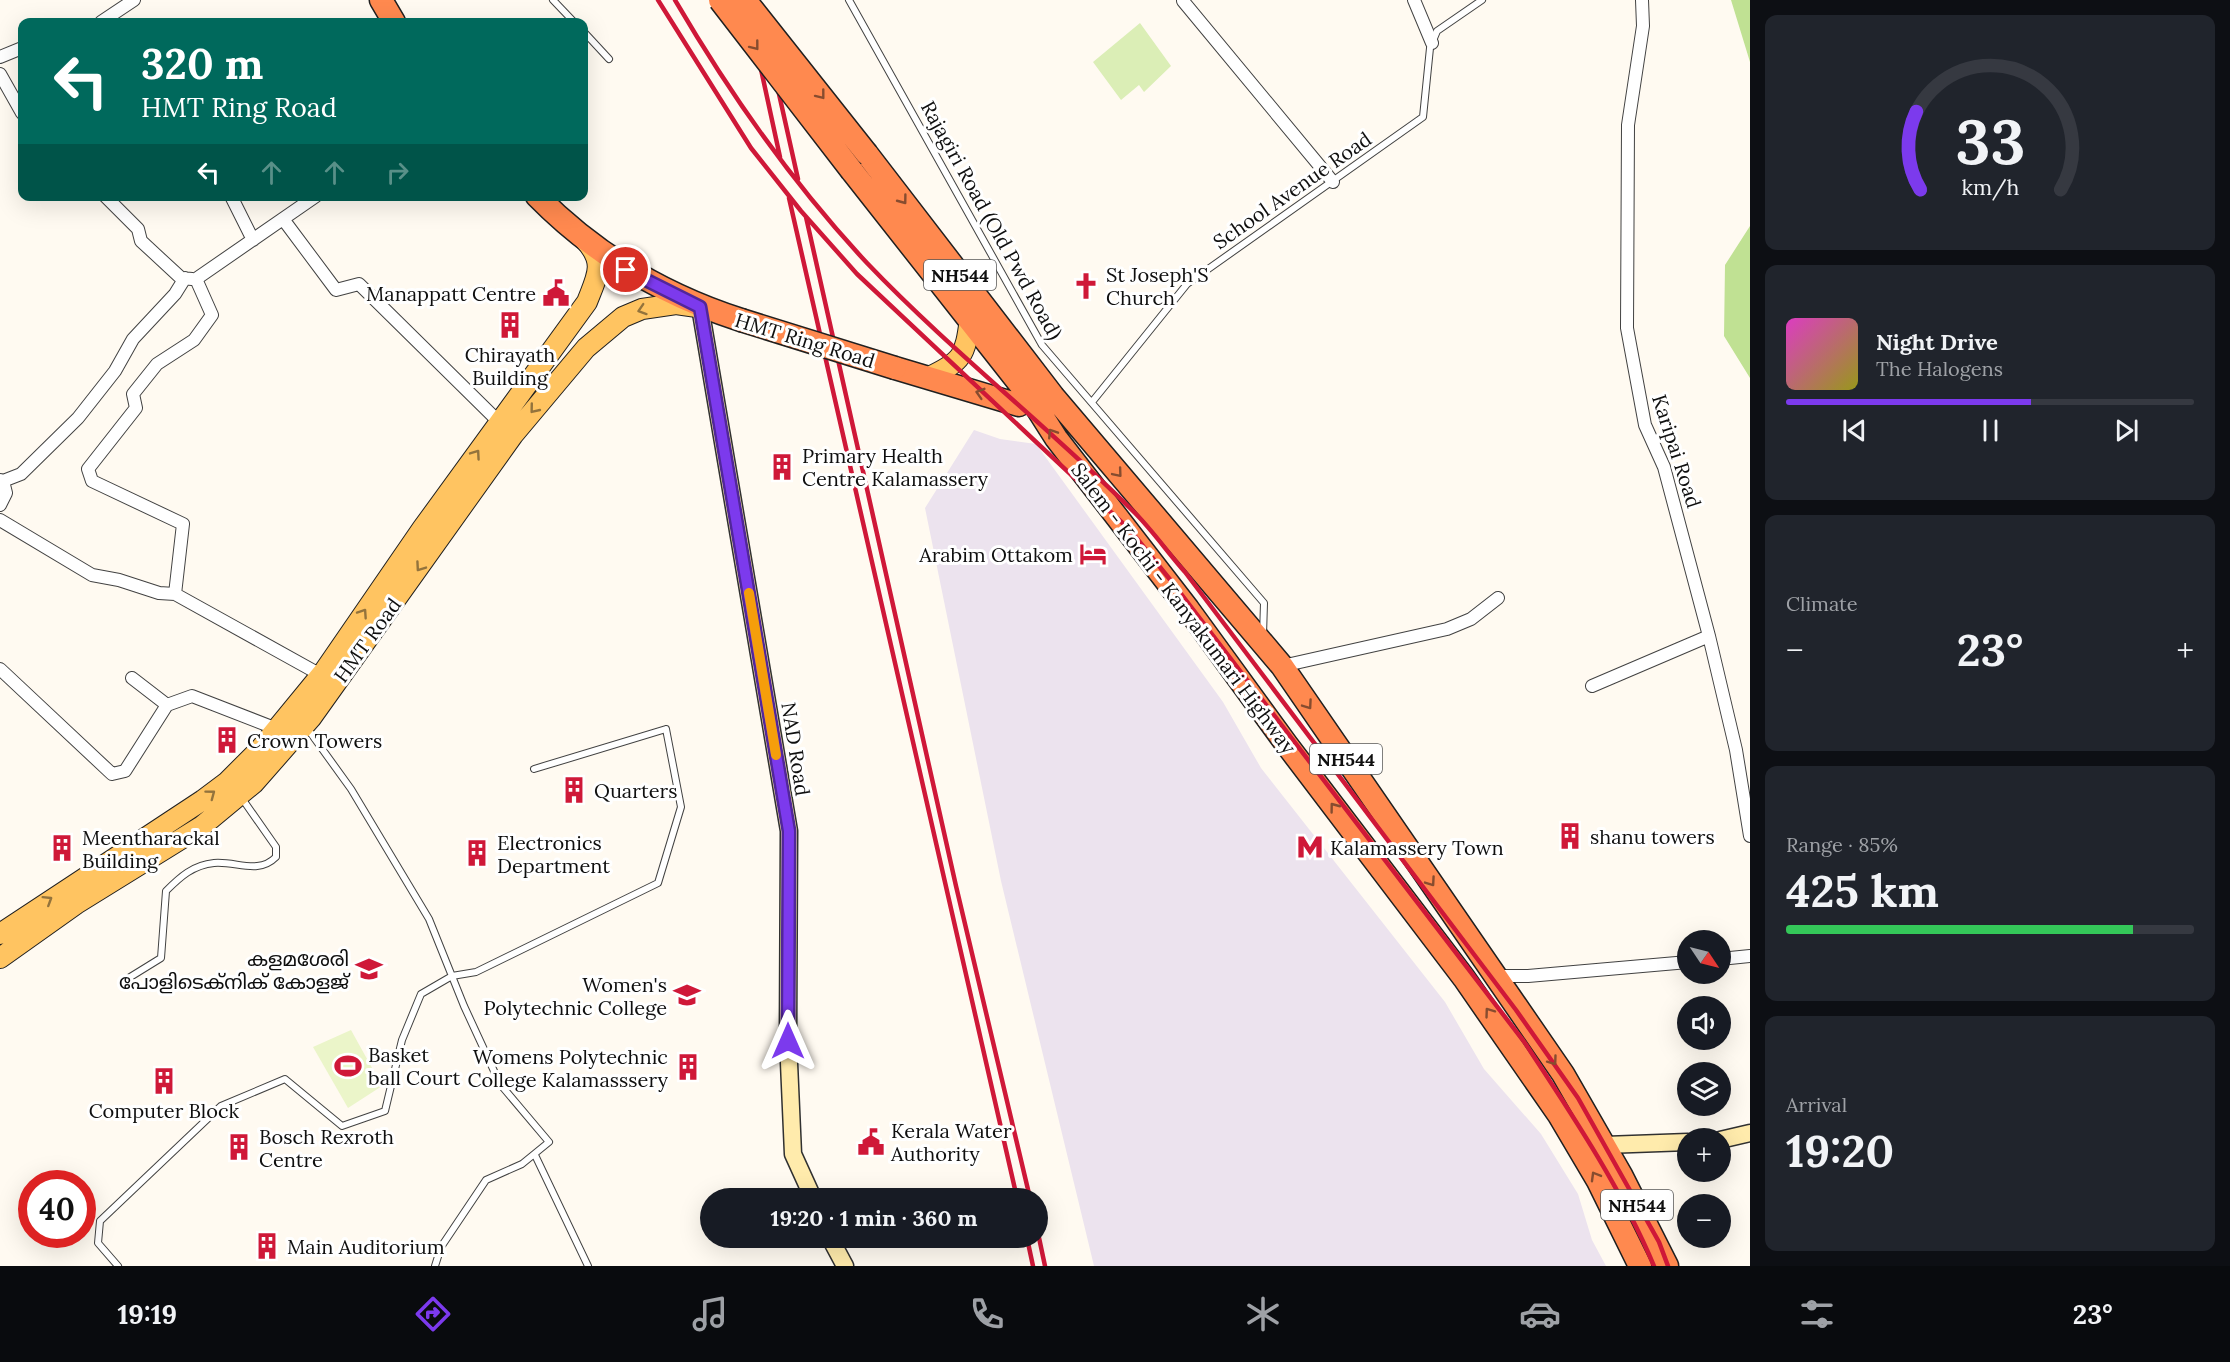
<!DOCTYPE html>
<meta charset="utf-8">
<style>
body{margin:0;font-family:Lora,"Noto Sans Malayalam",serif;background:#20242c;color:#f1f3f6;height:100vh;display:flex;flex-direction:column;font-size:22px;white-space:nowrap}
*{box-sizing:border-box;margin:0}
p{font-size:20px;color:#9ea1a6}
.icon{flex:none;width:33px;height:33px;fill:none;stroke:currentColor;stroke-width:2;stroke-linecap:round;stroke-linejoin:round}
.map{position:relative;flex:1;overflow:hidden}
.details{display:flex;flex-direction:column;gap:15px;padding:15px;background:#0d0f14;width:480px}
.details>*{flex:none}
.guide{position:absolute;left:18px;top:18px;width:570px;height:183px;border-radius:12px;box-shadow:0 6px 24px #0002;background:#00695c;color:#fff;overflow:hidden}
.needle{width:39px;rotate:125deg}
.controls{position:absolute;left:1677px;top:930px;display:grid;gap:12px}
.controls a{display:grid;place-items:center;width:54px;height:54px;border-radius:50%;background:#171b24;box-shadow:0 6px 24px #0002;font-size:30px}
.speed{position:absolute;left:18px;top:1170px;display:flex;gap:12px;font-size:30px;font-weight:700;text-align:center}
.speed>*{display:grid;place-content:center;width:78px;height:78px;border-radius:50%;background:#171b24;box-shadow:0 6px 24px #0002;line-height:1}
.speed .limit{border:9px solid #d22;background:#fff;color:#111}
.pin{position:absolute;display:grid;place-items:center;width:51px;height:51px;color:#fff;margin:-26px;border:3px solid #fff;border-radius:50%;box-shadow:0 2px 6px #0007}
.me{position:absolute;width:66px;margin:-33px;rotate:0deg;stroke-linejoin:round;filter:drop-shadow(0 0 4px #0008)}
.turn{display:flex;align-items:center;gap:21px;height:126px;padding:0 24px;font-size:27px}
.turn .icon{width:78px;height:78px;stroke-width:2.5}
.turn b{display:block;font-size:42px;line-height:51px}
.lanes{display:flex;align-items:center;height:57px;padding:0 24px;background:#0003;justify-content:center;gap:30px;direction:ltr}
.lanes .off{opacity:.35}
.big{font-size:45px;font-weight:700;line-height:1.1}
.details .tile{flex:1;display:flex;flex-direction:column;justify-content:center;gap:9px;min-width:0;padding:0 21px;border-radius:12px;background:#20242c}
.details .dial{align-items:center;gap:0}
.dial svg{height:156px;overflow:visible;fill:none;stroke:#363941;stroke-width:7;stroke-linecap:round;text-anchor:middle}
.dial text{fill:#f1f3f6;stroke:none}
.song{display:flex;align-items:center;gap:18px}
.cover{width:72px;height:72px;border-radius:9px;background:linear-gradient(135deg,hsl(310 70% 55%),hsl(60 70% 35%))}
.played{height:6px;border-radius:3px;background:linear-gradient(90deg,#7c3aed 60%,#363941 60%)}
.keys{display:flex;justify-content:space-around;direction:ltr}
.heat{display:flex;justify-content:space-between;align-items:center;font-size:33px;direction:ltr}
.charge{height:9px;border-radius:4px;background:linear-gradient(90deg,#34c759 85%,#363941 0)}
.trip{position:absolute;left:700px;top:1188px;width:348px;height:60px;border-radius:30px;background:#171b24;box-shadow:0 6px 24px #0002;font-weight:700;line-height:60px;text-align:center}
.tab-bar{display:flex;height:96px;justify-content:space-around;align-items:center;background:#090b0e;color:#9ea1a6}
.tab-bar .icon{width:42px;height:42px}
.tab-bar .on{color:#7c3aed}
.tab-bar b{font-size:27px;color:#f1f3f6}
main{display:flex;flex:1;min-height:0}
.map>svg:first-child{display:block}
.industrial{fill:#ece3ee}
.green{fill:#dbeeb6}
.forest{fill:#c0e193}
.pitch{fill:#ebf5c9}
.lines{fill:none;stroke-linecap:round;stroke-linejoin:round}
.lane-casing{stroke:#424242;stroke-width:8}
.street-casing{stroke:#424242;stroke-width:14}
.secondary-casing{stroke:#313131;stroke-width:19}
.primary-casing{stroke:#202020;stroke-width:22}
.highway-casing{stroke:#202020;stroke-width:25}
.lane{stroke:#fff;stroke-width:6}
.street{stroke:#fff;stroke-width:12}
.secondary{stroke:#ffebac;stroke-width:16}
.primary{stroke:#ffc461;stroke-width:20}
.highway{stroke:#ff894f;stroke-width:22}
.rail{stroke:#cf1838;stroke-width:4.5}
.highway-bridge-casing{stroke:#202020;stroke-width:25;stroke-linecap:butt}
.highway-bridge{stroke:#ff894f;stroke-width:22}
.oneway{stroke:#874c2f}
.oneway2{stroke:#93733c}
.route-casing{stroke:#51269a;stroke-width:15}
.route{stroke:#7c3aed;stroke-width:10}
.slow{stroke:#f59e0b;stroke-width:10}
.labels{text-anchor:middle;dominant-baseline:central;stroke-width:6;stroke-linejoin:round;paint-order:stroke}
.shield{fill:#fff;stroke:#575757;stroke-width:1.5}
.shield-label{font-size:18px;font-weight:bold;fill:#0f0f0f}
.street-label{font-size:20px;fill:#0f0f0f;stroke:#fff}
.poi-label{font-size:20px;fill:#0f0f0f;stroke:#fff;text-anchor:start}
</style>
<main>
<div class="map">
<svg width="1750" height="1266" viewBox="0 0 1750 1266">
<rect width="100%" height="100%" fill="#fffaf1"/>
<path class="industrial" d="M974,430L1000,439L1036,444L1223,702L1261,768L1445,1002L1484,1069L1541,1134L1578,1194L1592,1240L1606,1266H1094L1001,881L925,508Z"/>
<path class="green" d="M1140,23L1171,66L1144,92L1139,85L1121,100L1093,62Z"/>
<path class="forest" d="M1731,0H1750V62Z
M1750,226V378L1724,336L1725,265Z"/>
<path class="pitch" d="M351,1030L382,1086L348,1108L313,1047Z"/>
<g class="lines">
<defs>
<path id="lane" d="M553,0L574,22
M849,0L1042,345L1264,603L1263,635
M584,32L609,59
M1092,402L1187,284L1423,117L1430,48L1437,31L1482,0
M307,728L351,789L429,919L464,1006L500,1084L549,1142L522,1164L486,1180L441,1247L435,1266
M127,979L161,958L166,891C180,877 193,865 214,863C237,861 258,875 276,857V847L241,797
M535,1155L588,1266
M118,1266L98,1243L100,1221L221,1106L285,1079L342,1126L385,1111L402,1040L421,994L452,976L476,972L658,883L681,807L666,729L534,769"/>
<path id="street" d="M1414,0L1432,43
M1642,0L1643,26L1628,125L1627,328L1645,425L1664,467L1709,636L1736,750L1750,836
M1183,1L1333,182
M101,22L134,0
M0,57L22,48
M0,74L22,113
M105,196L138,229L141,241L181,278L192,279
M231,196L253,240
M316,196L196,279L212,315L194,340L157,364L133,394L136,408L88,469L92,481L183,524L175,594L321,675
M283,219L336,290L359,284L499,422
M0,480L3,481L6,493L0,505
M3,481L21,474L78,418L115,371L133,339L175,294L185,278
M0,520L92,575L119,580L159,593L175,594
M1282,666L1447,629L1471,619L1498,598
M0,669L112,774L125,771L167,705L192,696L277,729
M132,678L167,705
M1592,686L1709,636
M1720,959L1750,956
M1496,976H1528L1688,962"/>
<path id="secondary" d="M700,307L789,831L788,1040L793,1154L813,1198
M1720,1140L1750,1133
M1605,1145L1688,1142
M830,1238L845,1266"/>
<path id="primary" d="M929,377C963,361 965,356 970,319
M0,934L203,800L227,782L261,748L325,670L422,529L587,302C597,276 606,263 585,240
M0,958L76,904L202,826L254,783L311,718L513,435L586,348L623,317L642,309L676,304L697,307"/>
<path id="highway" d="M381,0L394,22
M867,154L1053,396L1282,666L1563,1074L1621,1175L1667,1266
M852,171L1030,397L1056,438L1188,609L1287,745L1464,978L1559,1115L1598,1181L1640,1266
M537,196C595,255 663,295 741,320
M895,368L1019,405L1030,397"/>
</defs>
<use href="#lane" class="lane-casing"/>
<use href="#street" class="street-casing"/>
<use href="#secondary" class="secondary-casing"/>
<use href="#primary" class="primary-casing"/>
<use href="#highway" class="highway-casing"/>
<use href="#lane" class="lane"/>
<use href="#street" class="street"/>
<use href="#secondary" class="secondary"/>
<use href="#primary" class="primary"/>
<use href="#highway" class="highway"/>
<path class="rail" d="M658,0L751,148L801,211L857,274L1130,530L1172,582L1525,1043C1571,1113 1622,1189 1654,1266
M675,0C730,94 792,183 867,263C951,351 1049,427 1135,513C1153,531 1168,553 1185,572L1516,1010L1578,1098L1659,1242L1668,1266
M746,0L780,157
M758,0L798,179
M789,198L1017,1198
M806,217L956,886L1030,1198
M1038,1233L1045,1266
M1027,1238L1033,1266"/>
<defs>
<path id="highway-bridge" d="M720,0L852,171
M745,0L867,154
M741,320L895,368"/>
</defs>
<use href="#highway-bridge" class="highway-bridge-casing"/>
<use href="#highway-bridge" class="highway-bridge"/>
</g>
<defs><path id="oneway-chevron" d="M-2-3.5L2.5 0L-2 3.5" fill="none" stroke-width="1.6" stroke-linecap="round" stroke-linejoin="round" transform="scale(1.5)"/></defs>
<g class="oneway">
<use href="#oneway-chevron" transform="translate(755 46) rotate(52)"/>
<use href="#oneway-chevron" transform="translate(821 95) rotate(52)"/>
<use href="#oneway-chevron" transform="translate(903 200) rotate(53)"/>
<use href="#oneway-chevron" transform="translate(980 393) rotate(-163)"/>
<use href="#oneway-chevron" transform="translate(1052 433) rotate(-123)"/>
<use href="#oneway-chevron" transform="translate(1118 473) rotate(50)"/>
<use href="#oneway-chevron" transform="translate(1308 705) rotate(55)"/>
<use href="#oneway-chevron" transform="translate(1334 807) rotate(-127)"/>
<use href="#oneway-chevron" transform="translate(1431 882) rotate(55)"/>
<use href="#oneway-chevron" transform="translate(1489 1012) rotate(-126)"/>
<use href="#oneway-chevron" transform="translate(1553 1061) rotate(54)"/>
<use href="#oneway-chevron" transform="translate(1595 1176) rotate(-120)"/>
</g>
<g class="oneway2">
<use href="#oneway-chevron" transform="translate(642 310) rotate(162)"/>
<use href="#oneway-chevron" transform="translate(534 409) rotate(129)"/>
<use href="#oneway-chevron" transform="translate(476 454) rotate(-55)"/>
<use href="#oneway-chevron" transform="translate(420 567) rotate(125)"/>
<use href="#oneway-chevron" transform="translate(363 613) rotate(-56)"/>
<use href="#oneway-chevron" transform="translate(211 794) rotate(-37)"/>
<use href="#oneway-chevron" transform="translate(48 900) rotate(-32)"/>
</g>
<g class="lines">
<defs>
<path id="route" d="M626,270L700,307L789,831L788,1041"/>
</defs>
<use href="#route" class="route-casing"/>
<use href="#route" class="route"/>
<path class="slow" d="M749,593L776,755"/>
</g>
<defs>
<symbol id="church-bare" viewBox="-9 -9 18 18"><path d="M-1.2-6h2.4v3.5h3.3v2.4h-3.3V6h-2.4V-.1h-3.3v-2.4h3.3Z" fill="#cf1838" stroke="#fff" stroke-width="2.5" paint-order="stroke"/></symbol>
<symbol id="civic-bare" viewBox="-9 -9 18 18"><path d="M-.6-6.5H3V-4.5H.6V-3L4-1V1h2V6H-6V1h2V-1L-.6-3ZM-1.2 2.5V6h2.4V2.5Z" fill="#cf1838" stroke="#fff" stroke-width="2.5" paint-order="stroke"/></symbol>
<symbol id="building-bare" viewBox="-9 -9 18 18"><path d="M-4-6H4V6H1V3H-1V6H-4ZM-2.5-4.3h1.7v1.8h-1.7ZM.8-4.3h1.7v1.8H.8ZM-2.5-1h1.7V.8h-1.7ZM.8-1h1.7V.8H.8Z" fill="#cf1838" stroke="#fff" stroke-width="2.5" paint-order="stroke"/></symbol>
<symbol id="hotel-bare" viewBox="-9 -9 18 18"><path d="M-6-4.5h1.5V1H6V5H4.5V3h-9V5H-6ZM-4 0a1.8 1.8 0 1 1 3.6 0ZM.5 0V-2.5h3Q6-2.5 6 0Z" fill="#cf1838" stroke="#fff" stroke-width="2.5" paint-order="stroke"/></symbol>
<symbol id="metro-bare" viewBox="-9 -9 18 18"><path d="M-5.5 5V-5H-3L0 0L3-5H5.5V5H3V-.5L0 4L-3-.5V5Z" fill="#cf1838" stroke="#fff" stroke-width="2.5" paint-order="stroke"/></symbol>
<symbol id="university-bare" viewBox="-9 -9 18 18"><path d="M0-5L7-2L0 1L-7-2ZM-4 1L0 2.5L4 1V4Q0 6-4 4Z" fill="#cf1838" stroke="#fff" stroke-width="2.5" paint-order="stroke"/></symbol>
<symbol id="stadium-bare" viewBox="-9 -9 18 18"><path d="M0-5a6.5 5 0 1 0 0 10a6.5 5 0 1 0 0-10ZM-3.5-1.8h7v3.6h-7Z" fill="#cf1838" stroke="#fff" stroke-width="2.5" paint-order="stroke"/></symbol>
</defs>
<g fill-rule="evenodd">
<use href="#church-bare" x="1067" y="267" width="38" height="38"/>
<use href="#civic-bare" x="537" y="274" width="38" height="38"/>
<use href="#building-bare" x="491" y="306" width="38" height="38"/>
<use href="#building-bare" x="763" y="448" width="38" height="38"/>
<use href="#hotel-bare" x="1074" y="535" width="38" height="38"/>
<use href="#building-bare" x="208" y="721" width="38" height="38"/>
<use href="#building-bare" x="555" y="771" width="38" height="38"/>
<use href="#building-bare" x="1551" y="817" width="38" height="38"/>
<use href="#metro-bare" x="1291" y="828" width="38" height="38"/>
<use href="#building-bare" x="43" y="829" width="38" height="38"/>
<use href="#building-bare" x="458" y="834" width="38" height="38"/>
<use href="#university-bare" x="350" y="950" width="38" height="38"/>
<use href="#university-bare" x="668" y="976" width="38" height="38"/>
<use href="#stadium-bare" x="329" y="1047" width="38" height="38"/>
<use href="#building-bare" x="669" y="1048" width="38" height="38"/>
<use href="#building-bare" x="145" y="1062" width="38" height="38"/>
<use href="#civic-bare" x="852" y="1123" width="38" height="38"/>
<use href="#building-bare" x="220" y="1128" width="38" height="38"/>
<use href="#building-bare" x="248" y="1227" width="38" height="38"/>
</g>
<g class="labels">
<g class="shield">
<rect x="924" y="260" width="72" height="30" rx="4.5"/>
<rect x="1310" y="744" width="72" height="30" rx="4.5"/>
<rect x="1601" y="1190" width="72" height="30" rx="4.5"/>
</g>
<g class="shield-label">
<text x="960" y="275">NH544</text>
<text x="1346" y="759">NH544</text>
<text x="1637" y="1205">NH544</text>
</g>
<g class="street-label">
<text transform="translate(1292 190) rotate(-35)">School Avenue Road</text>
<text transform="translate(992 220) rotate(61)">Rajagiri Road (Old Pwd Road)</text>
<text transform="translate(805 340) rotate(17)">HMT Ring Road</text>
<text transform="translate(1677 451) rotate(72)">Karipai Road</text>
<text transform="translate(1184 608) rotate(53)">Salem - Kochi - Kanyakumari Highway</text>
<text transform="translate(367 640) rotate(-54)">HMT Road</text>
<text transform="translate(796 749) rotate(81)">NAD Road</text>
</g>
<g class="poi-label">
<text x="1106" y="274">St Joseph'S<tspan x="1106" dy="23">Church</tspan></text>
<text x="536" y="293" text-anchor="end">Manappatt Centre</text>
<text x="510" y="354" text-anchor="middle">Chirayath<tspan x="510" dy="23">Building</tspan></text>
<text x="802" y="455">Primary Health<tspan x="802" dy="23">Centre Kalamassery</tspan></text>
<text x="1073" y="554" text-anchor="end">Arabim Ottakom</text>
<text x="247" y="740">Crown Towers</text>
<text x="594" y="790">Quarters</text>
<text x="1590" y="836">shanu towers</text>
<text x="82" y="837">Meentharackal<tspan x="82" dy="23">Building</tspan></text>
<text x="497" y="842">Electronics<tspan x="497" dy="23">Department</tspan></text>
<text x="1330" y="847">Kalamassery Town</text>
<text x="349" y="958" text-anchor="end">കളമശേരി<tspan x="349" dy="23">പോളിടെക്നിക് കോളജ്</tspan></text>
<text x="667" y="984" text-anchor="end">Women's<tspan x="667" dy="23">Polytechnic College</tspan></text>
<text x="368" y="1054">Basket<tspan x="368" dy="23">ball Court</tspan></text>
<text x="668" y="1056" text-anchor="end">Womens Polytechnic<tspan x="668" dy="23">College Kalamasssery</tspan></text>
<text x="164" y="1110" text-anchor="middle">Computer Block</text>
<text x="891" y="1130">Kerala Water<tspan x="891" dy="23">Authority</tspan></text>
<text x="259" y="1136">Bosch Rexroth<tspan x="259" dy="23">Centre</tspan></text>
<text x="287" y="1246">Main Auditorium</text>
</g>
</g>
</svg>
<div class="controls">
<a><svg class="needle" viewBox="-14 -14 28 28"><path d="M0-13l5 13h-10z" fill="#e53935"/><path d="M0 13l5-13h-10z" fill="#9ea1a6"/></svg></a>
<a><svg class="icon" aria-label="sound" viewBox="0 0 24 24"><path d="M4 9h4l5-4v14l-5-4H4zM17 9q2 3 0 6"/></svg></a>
<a><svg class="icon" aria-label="layers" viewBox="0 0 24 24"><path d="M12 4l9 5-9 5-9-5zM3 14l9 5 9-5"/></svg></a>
<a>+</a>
<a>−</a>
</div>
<div class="speed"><div class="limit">40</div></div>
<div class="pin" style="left:626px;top:270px;background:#d93025"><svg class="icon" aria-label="arrive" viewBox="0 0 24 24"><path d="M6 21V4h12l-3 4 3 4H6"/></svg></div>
<svg class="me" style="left:788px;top:1041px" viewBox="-20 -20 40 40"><path d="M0-17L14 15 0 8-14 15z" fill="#7c3aed" stroke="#fff" stroke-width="4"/></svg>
<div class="trip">19:20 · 1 min · 360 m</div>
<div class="guide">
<div class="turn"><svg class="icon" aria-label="left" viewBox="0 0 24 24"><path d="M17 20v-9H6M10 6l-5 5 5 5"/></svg><div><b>320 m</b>HMT Ring Road</div></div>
<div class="lanes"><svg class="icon" aria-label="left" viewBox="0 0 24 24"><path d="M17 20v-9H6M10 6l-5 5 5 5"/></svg><svg class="icon off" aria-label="ahead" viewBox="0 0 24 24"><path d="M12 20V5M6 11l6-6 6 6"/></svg><svg class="icon off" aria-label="ahead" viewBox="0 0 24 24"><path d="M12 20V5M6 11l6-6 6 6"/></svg><svg class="icon off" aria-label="right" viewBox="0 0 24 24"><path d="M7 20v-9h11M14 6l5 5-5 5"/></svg></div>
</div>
</div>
<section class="details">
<div class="tile dial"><svg viewBox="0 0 100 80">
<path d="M14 69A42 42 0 1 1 86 69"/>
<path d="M14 69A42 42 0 0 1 12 29" stroke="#7c3aed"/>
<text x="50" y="56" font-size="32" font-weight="700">33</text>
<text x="50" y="72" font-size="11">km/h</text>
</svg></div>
<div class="tile">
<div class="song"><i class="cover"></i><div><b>Night Drive</b><p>The Halogens</p></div></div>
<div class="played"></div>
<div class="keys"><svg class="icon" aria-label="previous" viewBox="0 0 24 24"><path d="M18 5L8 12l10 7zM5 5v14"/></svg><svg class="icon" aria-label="pause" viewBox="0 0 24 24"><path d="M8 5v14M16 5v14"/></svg><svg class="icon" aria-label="next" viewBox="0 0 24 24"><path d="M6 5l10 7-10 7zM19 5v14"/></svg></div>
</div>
<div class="tile"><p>Climate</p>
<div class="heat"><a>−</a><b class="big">23°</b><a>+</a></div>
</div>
<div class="tile"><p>Range · 85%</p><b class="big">425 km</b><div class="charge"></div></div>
<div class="tile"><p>Arrival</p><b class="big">19:20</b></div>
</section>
</main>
<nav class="tab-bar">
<b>19:19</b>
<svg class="icon on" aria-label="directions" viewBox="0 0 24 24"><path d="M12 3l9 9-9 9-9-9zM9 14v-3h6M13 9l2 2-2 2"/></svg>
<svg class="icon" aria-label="music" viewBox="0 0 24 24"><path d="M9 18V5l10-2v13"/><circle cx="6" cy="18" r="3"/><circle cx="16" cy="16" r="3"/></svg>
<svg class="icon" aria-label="phone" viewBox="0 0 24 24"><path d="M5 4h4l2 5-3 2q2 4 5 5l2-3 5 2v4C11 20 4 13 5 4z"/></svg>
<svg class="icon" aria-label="climate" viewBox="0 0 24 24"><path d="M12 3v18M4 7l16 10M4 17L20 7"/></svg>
<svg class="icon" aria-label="car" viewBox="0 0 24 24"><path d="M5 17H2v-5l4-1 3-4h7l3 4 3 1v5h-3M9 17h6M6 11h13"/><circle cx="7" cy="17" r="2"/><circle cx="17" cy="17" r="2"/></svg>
<svg class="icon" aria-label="filters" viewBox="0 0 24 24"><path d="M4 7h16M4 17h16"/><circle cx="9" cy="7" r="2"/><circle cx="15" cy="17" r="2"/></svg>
<b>23°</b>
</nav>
